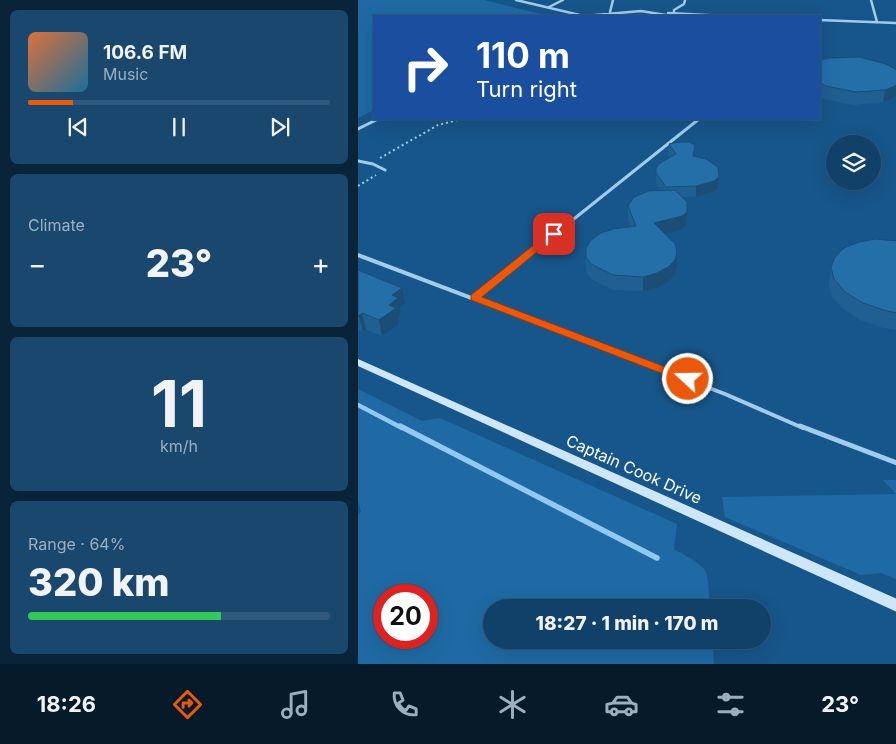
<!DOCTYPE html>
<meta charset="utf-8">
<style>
body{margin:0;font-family:Inter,sans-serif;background:#1a476e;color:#f1f3f6;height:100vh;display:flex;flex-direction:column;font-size:19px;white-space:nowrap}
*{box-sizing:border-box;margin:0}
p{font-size:16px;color:#9cafc0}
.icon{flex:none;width:28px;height:28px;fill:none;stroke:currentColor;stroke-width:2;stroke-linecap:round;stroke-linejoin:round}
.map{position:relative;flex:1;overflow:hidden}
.drawer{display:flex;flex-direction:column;gap:10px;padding:10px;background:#092339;width:358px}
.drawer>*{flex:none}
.hud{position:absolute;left:15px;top:15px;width:448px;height:105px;border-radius:0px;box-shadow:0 5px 20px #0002,0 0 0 1px #30597c;background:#1a4fa0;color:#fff;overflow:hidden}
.controls{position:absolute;left:468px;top:135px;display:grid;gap:10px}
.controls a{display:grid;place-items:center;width:55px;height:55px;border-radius:50%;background:#114068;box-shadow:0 5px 20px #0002,0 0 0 1px #30597c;font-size:25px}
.speed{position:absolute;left:15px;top:584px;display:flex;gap:10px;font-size:25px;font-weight:700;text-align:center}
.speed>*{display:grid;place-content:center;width:65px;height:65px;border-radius:50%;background:#114068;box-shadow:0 5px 20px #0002,0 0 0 1px #30597c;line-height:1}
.speed .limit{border:8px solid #d22;background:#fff;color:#111}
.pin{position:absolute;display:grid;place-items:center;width:42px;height:42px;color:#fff;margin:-21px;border-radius:10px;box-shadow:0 2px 8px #0006}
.me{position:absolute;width:55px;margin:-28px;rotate:291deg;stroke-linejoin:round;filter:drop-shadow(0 0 4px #0008)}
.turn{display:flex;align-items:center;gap:18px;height:105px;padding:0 20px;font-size:22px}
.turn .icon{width:65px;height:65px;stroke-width:2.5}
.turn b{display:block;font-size:35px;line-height:42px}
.big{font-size:38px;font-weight:800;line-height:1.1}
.drawer .card{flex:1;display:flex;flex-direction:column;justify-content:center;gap:8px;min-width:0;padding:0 18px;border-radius:8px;background:#1a476e}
.drawer .dial{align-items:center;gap:0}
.dial b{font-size:65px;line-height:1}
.song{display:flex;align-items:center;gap:15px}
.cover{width:60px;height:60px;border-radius:8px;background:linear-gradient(135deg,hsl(20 70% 55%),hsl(200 70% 35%))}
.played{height:5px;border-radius:2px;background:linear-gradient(90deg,#ea580c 15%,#30597c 15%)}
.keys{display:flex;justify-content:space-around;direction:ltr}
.heat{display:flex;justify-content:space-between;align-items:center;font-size:28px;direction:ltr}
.charge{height:8px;border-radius:4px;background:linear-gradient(90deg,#34c759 64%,#30597c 0)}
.trip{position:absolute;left:125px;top:599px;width:288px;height:50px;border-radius:25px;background:#114068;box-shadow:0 5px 20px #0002,0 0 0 1px #30597c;font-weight:800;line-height:50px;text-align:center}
.menu{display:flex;height:80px;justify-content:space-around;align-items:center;background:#071a2a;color:#9cafc0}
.menu .icon{width:35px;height:35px}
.menu .current{color:#ea580c}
.menu b{font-size:22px;color:#f1f3f6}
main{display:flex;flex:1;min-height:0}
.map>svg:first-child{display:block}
.green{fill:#1f6aa4;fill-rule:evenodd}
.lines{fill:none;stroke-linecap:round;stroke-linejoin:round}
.stream-far1{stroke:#92c9f1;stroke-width:4.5}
.stream{stroke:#92c9f1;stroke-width:5.5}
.path{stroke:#a0ccee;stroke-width:2;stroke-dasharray:2 3;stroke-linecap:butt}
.lane-far3{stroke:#a0ccee;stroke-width:2.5}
.lane-far2{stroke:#a0ccee;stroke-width:3}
.lane-far1{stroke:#a0ccee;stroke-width:4}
.lane{stroke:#a0ccee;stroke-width:5}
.secondary{fill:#cde6fa;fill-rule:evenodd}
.wall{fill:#205f91}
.shaded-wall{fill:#1a4e76}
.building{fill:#256fa9;stroke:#1a4e76}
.route{fill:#ea580c;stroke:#983908}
.labels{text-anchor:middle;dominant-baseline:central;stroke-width:5;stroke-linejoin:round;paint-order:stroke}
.near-street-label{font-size:16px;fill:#fff;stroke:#17568a}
</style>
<main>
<section class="drawer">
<div class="card">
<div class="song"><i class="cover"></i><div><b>106.6 FM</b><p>Music</p></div></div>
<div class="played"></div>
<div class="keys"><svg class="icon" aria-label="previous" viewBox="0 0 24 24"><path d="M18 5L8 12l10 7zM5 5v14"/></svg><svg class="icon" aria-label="pause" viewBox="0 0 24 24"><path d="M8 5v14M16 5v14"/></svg><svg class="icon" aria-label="next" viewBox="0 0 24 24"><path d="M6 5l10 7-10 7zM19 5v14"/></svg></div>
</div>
<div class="card"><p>Climate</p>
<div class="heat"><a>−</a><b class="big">23°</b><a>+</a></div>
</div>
<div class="card dial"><b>11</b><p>km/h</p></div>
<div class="card"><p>Range · 64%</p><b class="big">320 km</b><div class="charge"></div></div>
</section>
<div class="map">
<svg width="539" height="664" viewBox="0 0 539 664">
<rect width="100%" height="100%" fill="#17568a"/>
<path class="green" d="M0,0H126L191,16H16V110L0,118Z
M0,389L64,421L82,418L319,524L316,549C353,570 349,565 352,607L134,608V640H354L356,664H0V515L3,512L0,500ZM26,595H69V638H26Z
M525,480H538V579L523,573L503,575L367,517L364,497L538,494Z"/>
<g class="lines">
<path class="stream-far1" d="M0,405L44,428"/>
<path class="stream" d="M42,426L299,558"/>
<path class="path" d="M169,119L175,120
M22,158L80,125L104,119
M0,186L18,175"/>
<path class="lane-far3" d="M158,0L226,16
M513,0L519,22
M191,7L205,0
M252,12L255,0
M310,13L368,16
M316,14V10L326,4L327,0
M226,16L283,11L314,16
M323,16H329
M461,20L539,23"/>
<path class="lane-far2" d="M0,129L20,119
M0,161L15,164L27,170
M182,246L341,119"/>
<path class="lane-far1" d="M0,255L367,394L445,428
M117,298L184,245"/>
<path class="lane" d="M442,426L539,463"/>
<path class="secondary" d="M0,359L539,599V612L0,366Z"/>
</g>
<path class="wall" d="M461,60L539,71V94L534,99L525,102L495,105L466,99L461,96Z
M311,144L336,156L361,177L360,188L355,192L338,197H325L328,226L323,230L307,234L319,252V267L317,275L310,282L299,288L285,291L255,290L233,279L228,271V248L273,227L270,220V206L303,191L298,184V168L312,157L310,155Z
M539,241V330L525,328L502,320L484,308L473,295L471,283L473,267Z
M0,270L47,304L42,307L43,314L40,317L41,324L24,336L8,330L5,332L0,330Z"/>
<path class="shaded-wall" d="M539,84V94L534,99L525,102L527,90Z
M361,177L360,188L355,192L338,197V186Z
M329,212L328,226L323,230L296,237V223Z
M319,252V267L317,275L310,282L299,288L285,291V277Z
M44,288L47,304L42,307L43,314L40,317L41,324L24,336L21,320L31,305L34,295Z
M4,313L8,330L5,332L1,316Z"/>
<path class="building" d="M501,57L528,64L537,69L539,71V84L537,86L527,90L498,92L468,86L461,82V60L472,58Z
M320,142H331L337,145L335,156L348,159L360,167L361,177L356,181L338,186L308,187L298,173V168L302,163L318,154L311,144Z
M317,190L329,202V212L324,216L296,223L317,244L319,252L317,260L310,267L299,273L285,277L255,275L233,264L228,257V248L233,240L243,233L255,229L278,226L270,206L276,197L291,191Z
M518,239L539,241V313L529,311L505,303L487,292L476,279L473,267L477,257L486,248L501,242Z
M0,270L44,288L34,295L40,298L31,305L38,308L21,320L4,313L1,316L0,315Z"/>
<path class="route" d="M192,232L201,234L124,297L334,377L336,379L334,382H326L113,300V295Z"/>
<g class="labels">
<g class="near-street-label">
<text transform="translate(276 469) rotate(24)">Captain Cook Drive</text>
</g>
</g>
</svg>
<div class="controls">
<a><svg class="icon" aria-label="layers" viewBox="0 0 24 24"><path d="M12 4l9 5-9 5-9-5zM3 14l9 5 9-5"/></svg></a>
</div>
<div class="speed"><div class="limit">20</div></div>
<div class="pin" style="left:196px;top:234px;background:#d93025"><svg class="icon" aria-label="arrive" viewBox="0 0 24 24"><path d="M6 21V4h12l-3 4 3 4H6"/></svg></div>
<svg class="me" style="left:330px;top:379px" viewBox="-20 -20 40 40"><circle r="17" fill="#ea580c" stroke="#fff" stroke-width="3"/><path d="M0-11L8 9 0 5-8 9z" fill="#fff"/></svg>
<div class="trip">18:27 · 1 min · 170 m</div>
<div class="hud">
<div class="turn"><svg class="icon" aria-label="right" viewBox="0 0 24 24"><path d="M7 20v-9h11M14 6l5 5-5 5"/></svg><div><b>110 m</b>Turn right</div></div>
</div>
</div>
</main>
<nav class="menu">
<b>18:26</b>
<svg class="icon current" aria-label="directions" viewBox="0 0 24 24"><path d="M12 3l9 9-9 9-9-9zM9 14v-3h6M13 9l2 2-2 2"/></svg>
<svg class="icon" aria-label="music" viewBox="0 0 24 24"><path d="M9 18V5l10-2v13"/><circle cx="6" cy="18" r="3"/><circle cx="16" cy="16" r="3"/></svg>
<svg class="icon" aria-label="phone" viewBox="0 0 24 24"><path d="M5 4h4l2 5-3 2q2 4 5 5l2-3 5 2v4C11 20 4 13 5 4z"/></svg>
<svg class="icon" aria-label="climate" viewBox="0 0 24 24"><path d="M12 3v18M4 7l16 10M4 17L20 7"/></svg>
<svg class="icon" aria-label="car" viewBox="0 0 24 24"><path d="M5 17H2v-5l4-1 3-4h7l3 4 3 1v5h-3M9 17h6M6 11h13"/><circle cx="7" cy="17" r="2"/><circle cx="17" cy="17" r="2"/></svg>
<svg class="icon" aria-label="filters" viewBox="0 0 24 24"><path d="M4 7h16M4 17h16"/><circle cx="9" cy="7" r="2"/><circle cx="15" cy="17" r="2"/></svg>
<b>23°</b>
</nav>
